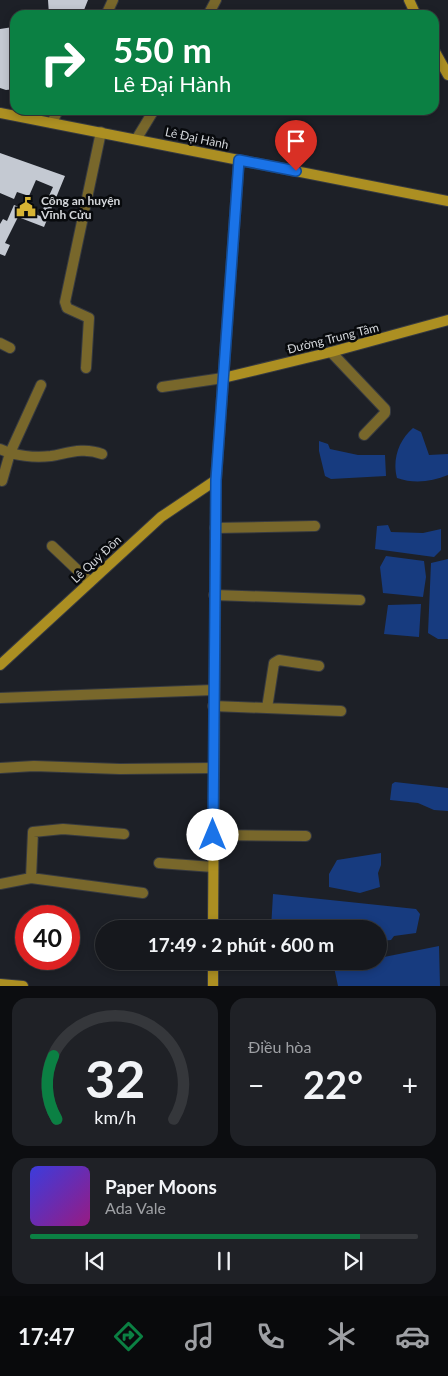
<!DOCTYPE html>
<html lang="vi">
<meta charset="utf-8">
<style>
body{margin:0;font-family:Lato,sans-serif;background:#1f2126;color:#f1f3f6;height:100vh;display:flex;flex-direction:column;font-size:19px;white-space:nowrap}
*{box-sizing:border-box;margin:0}
p{font-size:16px;color:#9ea0a4}
.icon{flex:none;width:28px;height:28px;fill:none;stroke:currentColor;stroke-width:2;stroke-linecap:round;stroke-linejoin:round}
.map{position:relative;height:986px;overflow:hidden}
.drawer{display:flex;flex-direction:column;gap:12px;padding:12px;background:#0c0d10;flex:1}
.drawer>*{flex:none}
.banner{position:absolute;left:10px;top:10px;width:429px;height:105px;border-radius:15px;box-shadow:0 2px 8px #0003,0 0 0 1px #35373b;background:#0b8043;color:#fff;overflow:hidden}
.speed{position:absolute;left:15px;top:905px;display:flex;gap:10px;font-size:25px;font-weight:700;text-align:center}
.speed>*{display:grid;place-content:center;width:65px;height:65px;border-radius:50%;background:#16181d;box-shadow:0 2px 8px #0003,0 0 0 1px #35373b;line-height:1}
.speed .limit{border:8px solid #d22;background:#fff;color:#111}
.pin{position:absolute;display:grid;place-items:center;width:42px;height:42px;color:#fff;margin:-51px -21px;border-radius:50% 50% 50% 0;rotate:-45deg;box-shadow:0 0 5px #0007}
.pin .icon{rotate:45deg}
.me{position:absolute;width:55px;margin:-28px;rotate:0deg;stroke-linejoin:round;filter:drop-shadow(0 0 4px #0008)}
.turn{display:flex;align-items:center;gap:18px;height:105px;padding:0 20px;font-size:22px}
.turn .icon{width:65px;height:65px;stroke-width:2.5}
.turn b{display:block;font-size:35px;line-height:42px}
.big{font-size:38px;font-weight:700;line-height:1.1}
.drawer .tile{flex:1;display:flex;flex-direction:column;justify-content:center;gap:8px;min-width:0;padding:0 18px;border-radius:15px;background:#1f2126}
.drawer .dial{align-items:center;gap:0}
.dial svg{height:130px;overflow:visible;fill:none;stroke:#35373b;stroke-width:7;stroke-linecap:round;text-anchor:middle}
.dial text{fill:#f1f3f6;stroke:none}
.song{display:flex;align-items:center;gap:15px}
.cover{width:60px;height:60px;border-radius:8px;background:linear-gradient(135deg,hsl(240 70% 55%),hsl(310 70% 35%))}
.played{height:5px;border-radius:2px;background:linear-gradient(90deg,#0b8043 85%,#35373b 85%)}
.keys{display:flex;justify-content:space-around;direction:ltr}
.heat{display:flex;justify-content:space-between;align-items:center;font-size:28px;direction:ltr}
.drawer .tiles{flex:1;display:grid;gap:12px;grid-template-columns:1fr 1fr}
.tile:last-child{grid-column:span 2}
.trip{position:absolute;left:95px;top:920px;width:292px;height:50px;border-radius:25px;background:#16181d;box-shadow:0 2px 8px #0003,0 0 0 1px #35373b;font-weight:700;line-height:50px;text-align:center}
.tab-bar{display:flex;height:80px;justify-content:space-around;align-items:center;background:#090a0c;color:#9ea0a4}
.tab-bar .icon{width:35px;height:35px}
.tab-bar .selected{color:#0b8043}
.tab-bar b{font-size:22px;color:#f1f3f6}
.map>svg:first-child{display:block}
.water{fill:#173b7f}
.building{fill:#c4c9d2}
.lines{fill:none;stroke-linecap:round;stroke-linejoin:round}
.street-casing{stroke:#373a40;stroke-width:12}
.secondary-casing{stroke:#373a40;stroke-width:12}
.street{stroke:#78672b;stroke-width:10}
.secondary{stroke:#ac8f22;stroke-width:10}
.route-casing{stroke:#114b97;stroke-width:12}
.route{stroke:#1a73e8;stroke-width:9}
.labels{text-anchor:middle;dominant-baseline:central;stroke-width:5;stroke-linejoin:round;paint-order:stroke}
.street-label{font-size:12px;fill:#d4d7db;stroke:#080a0d}
.poi-label{font-size:12px;font-weight:bold;fill:#d4d7db;stroke:#080a0d;text-anchor:start}
</style>
<div class="map">
<svg width="448" height="986" viewBox="0 0 448 986">
<rect width="100%" height="100%" fill="#1d2027"/>
<path class="water" d="M413,428L421,432L429,455L448,454V475C431,482 414,484 397,478C392,459 399,440 413,428Z
M319,441L328,444L330,449L358,455H385L386,476L331,479L325,476L319,451Z
M388,525L391,532L423,533L441,529V550L434,557L375,549L377,526Z
M386,556L424,561L426,577L423,597L383,593L380,567Z
M448,559V639H438L428,633L431,563Z
M421,604L419,637L384,634L388,605Z
M395,782L448,788V811L434,810L418,803L390,800L392,784Z
M381,853V865L378,873L380,887L360,893L329,887V874L337,860Z
M273,894L416,909L420,914L416,933L394,936L391,940L379,941V929H271Z
M439,946L440,986H338L334,967L338,961H379V958Z"/>
<path class="building" d="M48,0H88L82,15H49Z
M13,27L10,33L15,35V89L6,90L0,88V29Z
M0,153L65,176L44,227L18,217L5,243L10,245L5,256L0,254V224L3,219L7,221L14,205L40,216L53,187L36,180L29,196L17,192L14,199L0,193Z"/>
<g class="lines">
<defs>
<path id="street" d="M106,15L113,0
M208,15L216,0
M52,123L58,110
M137,138L154,110
M0,343L10,348
M331,352L385,409V413L364,435
M86,368L89,318L67,308L65,302L101,132
M162,387L223,378
M0,449C15,456 35,458 51,456C68,453 84,447 102,454
M2,481L10,453L41,385
M215,528L315,526
M52,546L90,582
M214,595L360,600
M0,698L213,690
M213,706L341,711
M267,708L274,663L279,660L319,666
M0,768L34,766L120,769L213,768
M213,835L306,836
M159,863L213,867
M31,878L33,832L63,829L124,834
M0,884L31,878L143,893"/>
<path id="secondary" d="M409,0L416,15
M434,50L448,75
M0,113L448,201
M223,378L331,352L448,320
M0,665L161,517L216,480
M213,929L216,480L239,160
M213,961V986
M0,984L23,986"/>
</defs>
<use href="#street" class="street-casing"/>
<use href="#secondary" class="secondary-casing"/>
<use href="#street" class="street"/>
<use href="#secondary" class="secondary"/>
</g>
<g class="lines">
<defs>
<path id="route" d="M213,835L216,480L239,160L296,171"/>
</defs>
<use href="#route" class="route-casing"/>
<use href="#route" class="route"/>
</g>
<defs>
<symbol id="civic-bare" viewBox="-9 -9 18 18"><path d="M-.6-6.5H3V-4.5H.6V-3L4-1V1h2V6H-6V1h2V-1L-.6-3ZM-1.2 2.5V6h2.4V2.5Z" fill="#d7b434" stroke="#080a0d" stroke-width="2.5" paint-order="stroke"/></symbol>
</defs>
<g fill-rule="evenodd">
<use href="#civic-bare" x="12" y="193" width="28" height="28"/>
</g>
<g class="labels">
<g class="street-label">
<text transform="translate(197 138) rotate(12)">Lê Đại Hành</text>
<text transform="translate(333 338) rotate(-14)">Đường Trung Tâm</text>
<text transform="translate(96 559) rotate(-43)">Lê Quý Đôn</text>
</g>
<g class="poi-label">
<text x="41" y="200">Công an huyện<tspan x="41" dy="14">Vĩnh Cửu</tspan></text>
</g>
</g>
</svg>
<div class="speed"><div class="limit">40</div></div>
<div class="pin" style="left:296px;top:171px;background:#d93025"><svg class="icon" aria-label="arrive" viewBox="0 0 24 24"><path d="M6 21V4h12l-3 4 3 4H6"/></svg></div>
<svg class="me" style="left:213px;top:835px" viewBox="-20 -20 40 40"><circle r="19" fill="#fff"/><path d="M0-13L10 11 0 6-10 11z" fill="#1a73e8"/></svg>
<div class="trip">17:49 · 2 phút · 600 m</div>
<div class="banner">
<div class="turn"><svg class="icon" aria-label="right" viewBox="0 0 24 24"><path d="M7 20v-9h11M14 6l5 5-5 5"/></svg><div><b>550 m</b>Lê Đại Hành</div></div>
</div>
</div>
<section class="drawer">
<div class="tiles">
<div class="tile dial"><svg viewBox="0 0 100 80">
<path d="M14 69A42 42 0 1 1 86 69"/>
<path d="M14 69A42 42 0 0 1 12 30" stroke="#0b8043"/>
<text x="50" y="56" font-size="32" font-weight="700">32</text>
<text x="50" y="72" font-size="11">km/h</text>
</svg></div>
<div class="tile"><p>Điều hòa</p>
<div class="heat"><a>−</a><b class="big">22°</b><a>+</a></div>
</div>
<div class="tile">
<div class="song"><i class="cover"></i><div><b>Paper Moons</b><p>Ada Vale</p></div></div>
<div class="played"></div>
<div class="keys"><svg class="icon" aria-label="previous" viewBox="0 0 24 24"><path d="M18 5L8 12l10 7zM5 5v14"/></svg><svg class="icon" aria-label="pause" viewBox="0 0 24 24"><path d="M8 5v14M16 5v14"/></svg><svg class="icon" aria-label="next" viewBox="0 0 24 24"><path d="M6 5l10 7-10 7zM19 5v14"/></svg></div>
</div>
</div>
</section>
<nav class="tab-bar">
<b>17:47</b>
<svg class="icon selected" aria-label="directions" viewBox="0 0 24 24"><path d="M12 3l9 9-9 9-9-9zM9 14v-3h6M13 9l2 2-2 2"/></svg>
<svg class="icon" aria-label="music" viewBox="0 0 24 24"><path d="M9 18V5l10-2v13"/><circle cx="6" cy="18" r="3"/><circle cx="16" cy="16" r="3"/></svg>
<svg class="icon" aria-label="phone" viewBox="0 0 24 24"><path d="M5 4h4l2 5-3 2q2 4 5 5l2-3 5 2v4C11 20 4 13 5 4z"/></svg>
<svg class="icon" aria-label="climate" viewBox="0 0 24 24"><path d="M12 3v18M4 7l16 10M4 17L20 7"/></svg>
<svg class="icon" aria-label="car" viewBox="0 0 24 24"><path d="M5 17H2v-5l4-1 3-4h7l3 4 3 1v5h-3M9 17h6M6 11h13"/><circle cx="7" cy="17" r="2"/><circle cx="17" cy="17" r="2"/></svg>
</nav>
